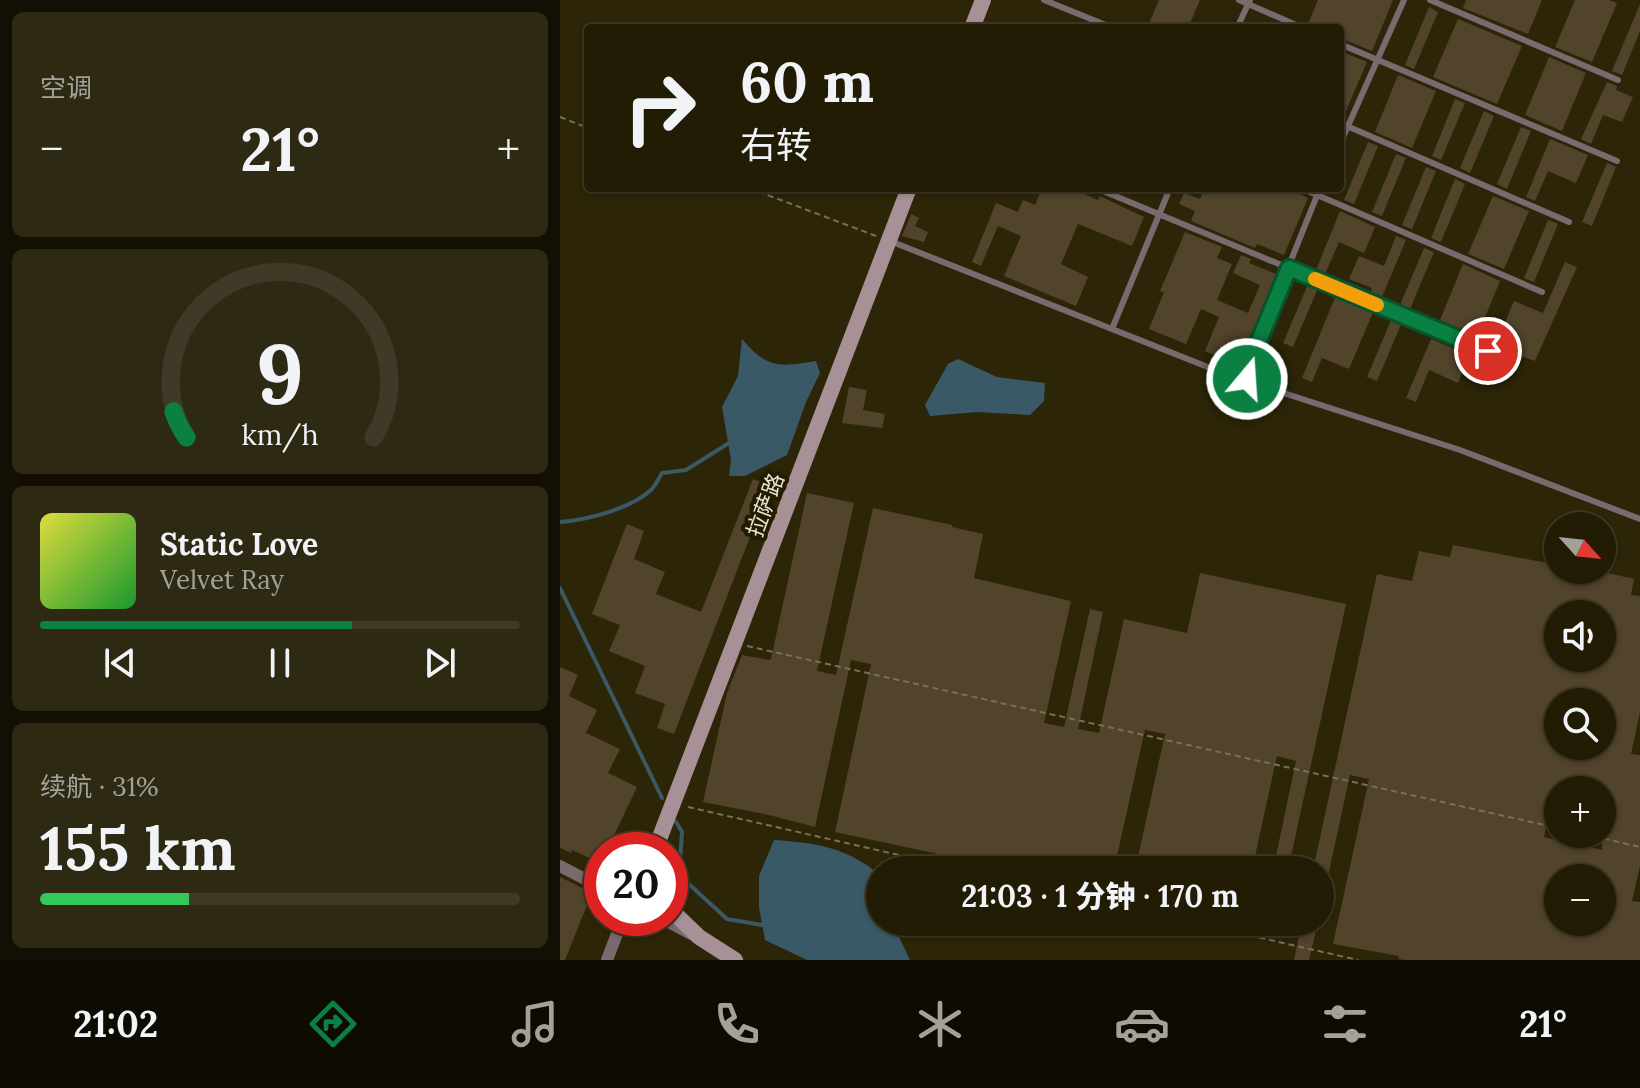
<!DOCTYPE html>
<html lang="zh">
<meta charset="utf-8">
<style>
body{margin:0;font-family:Lora,"Noto Sans SC",serif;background:#2e2913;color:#f1f3f6;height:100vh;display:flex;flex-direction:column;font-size:30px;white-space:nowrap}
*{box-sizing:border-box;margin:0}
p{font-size:26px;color:#a2a19a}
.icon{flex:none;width:44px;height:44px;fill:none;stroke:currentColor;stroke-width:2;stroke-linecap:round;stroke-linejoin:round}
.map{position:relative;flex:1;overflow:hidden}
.side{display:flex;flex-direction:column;gap:12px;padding:12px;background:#130f03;width:560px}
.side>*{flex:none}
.banner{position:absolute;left:24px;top:24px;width:760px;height:168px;border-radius:8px;box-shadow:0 2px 6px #0004,0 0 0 2px #3f3a27;background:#221c05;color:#f1f3f6;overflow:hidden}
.needle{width:52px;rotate:117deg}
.tools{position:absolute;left:984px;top:512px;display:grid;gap:16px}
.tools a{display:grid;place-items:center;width:72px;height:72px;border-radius:50%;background:#221c05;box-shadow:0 2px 6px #0004,0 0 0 2px #3f3a27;font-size:40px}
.speed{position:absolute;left:24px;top:832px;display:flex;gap:16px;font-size:40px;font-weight:700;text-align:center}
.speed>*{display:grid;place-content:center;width:104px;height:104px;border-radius:50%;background:#221c05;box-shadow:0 2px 6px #0004,0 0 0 2px #3f3a27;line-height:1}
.speed .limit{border:12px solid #d22;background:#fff;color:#111}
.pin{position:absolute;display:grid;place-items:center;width:68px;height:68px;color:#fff;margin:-34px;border:4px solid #fff;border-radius:50%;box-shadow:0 2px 8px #0007}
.me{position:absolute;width:88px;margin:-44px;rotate:18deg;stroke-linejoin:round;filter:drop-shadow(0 0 6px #0008)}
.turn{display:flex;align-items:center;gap:28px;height:168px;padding:0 24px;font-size:36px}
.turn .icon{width:104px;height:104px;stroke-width:2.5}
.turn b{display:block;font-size:56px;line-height:68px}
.big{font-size:60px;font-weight:800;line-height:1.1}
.side .card{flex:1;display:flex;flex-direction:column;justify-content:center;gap:12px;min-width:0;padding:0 28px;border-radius:12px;background:#2e2913}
.side .dial{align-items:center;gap:0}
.dial svg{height:208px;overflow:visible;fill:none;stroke:#3f3a27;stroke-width:7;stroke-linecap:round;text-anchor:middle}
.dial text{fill:#f1f3f6;stroke:none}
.song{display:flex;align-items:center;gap:24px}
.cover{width:96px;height:96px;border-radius:12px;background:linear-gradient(135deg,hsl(60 70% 55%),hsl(130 70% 35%))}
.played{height:8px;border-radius:4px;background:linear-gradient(90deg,#0b8043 65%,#3f3a27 65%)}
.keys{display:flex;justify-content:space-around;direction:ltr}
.heat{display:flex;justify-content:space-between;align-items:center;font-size:44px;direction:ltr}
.charge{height:12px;border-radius:6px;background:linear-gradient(90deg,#34c759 31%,#3f3a27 0)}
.trip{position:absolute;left:306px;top:856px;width:468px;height:80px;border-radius:40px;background:#221c05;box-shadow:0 2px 6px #0004,0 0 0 2px #3f3a27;font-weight:800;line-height:80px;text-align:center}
.tab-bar{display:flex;height:128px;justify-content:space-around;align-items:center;background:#0e0b02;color:#a2a19a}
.tab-bar .icon{width:56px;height:56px}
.tab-bar .on{color:#0b8043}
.tab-bar b{font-size:36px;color:#f1f3f6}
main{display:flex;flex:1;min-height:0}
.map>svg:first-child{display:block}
.water{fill:#3a5966}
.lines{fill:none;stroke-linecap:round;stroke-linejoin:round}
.stream{stroke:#3a5966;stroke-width:4}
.building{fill:#52432b;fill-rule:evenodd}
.path{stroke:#767057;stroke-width:2;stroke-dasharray:6 4;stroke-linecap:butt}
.lane{stroke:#786a6d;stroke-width:6}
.street{stroke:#786a6d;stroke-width:12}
.secondary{stroke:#a79096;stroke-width:16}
.route-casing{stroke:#07532c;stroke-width:20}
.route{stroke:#0b8043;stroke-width:14}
.slow{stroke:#f59e0b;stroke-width:14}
.labels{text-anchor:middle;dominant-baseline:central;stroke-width:8;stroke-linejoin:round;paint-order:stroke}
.street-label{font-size:22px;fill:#eae6d5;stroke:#231c00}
</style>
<main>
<section class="side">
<div class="card"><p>空调</p>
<div class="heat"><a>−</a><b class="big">21°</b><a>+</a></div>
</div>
<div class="card dial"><svg viewBox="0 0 100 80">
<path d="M14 69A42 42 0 1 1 86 69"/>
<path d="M14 69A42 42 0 0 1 9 59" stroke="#0b8043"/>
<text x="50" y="56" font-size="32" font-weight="700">9</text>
<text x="50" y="72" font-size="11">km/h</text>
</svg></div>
<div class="card">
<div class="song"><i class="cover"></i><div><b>Static Love</b><p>Velvet Ray</p></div></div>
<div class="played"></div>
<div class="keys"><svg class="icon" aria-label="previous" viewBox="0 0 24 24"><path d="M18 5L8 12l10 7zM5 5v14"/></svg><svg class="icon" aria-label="pause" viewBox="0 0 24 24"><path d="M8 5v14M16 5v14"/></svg><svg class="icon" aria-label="next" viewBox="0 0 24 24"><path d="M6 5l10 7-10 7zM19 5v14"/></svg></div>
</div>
<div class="card"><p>续航 · 31%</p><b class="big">155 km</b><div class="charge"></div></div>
</section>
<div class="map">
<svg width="1080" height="960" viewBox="0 0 1080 960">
<rect width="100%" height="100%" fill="#2d2507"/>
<path class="water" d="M182,339C207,369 220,367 256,361L260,373L246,402L227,455L185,476H169L171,460L162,407L178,376Z
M398,359L437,377L485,383L484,401L470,415L417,412L370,416L365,405L388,364Z
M214,840C257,843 286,847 320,875V922H332L350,960H247L205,940L199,907V876Z"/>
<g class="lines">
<path class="stream" d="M0,522C27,520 70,509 91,490C95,486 99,478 102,473L126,470L169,443
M0,588L102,798
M116,822L122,832L119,875L167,919L202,925"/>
</g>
<path class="building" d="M599,0H640L628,28H587Z
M758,0H833L812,51L780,38V28H759L748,24Z
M906,0H982L968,34L903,8Z
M1015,0H1049L1057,3L1032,62L995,47Z
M1080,4V31L1062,75L1052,71Z
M869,7L878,12L854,69L845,65Z
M898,19L962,46L937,104L873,77Z
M780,51L807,62L783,118L780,117Z
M989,57L1026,73L1002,131L965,115Z
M838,75L876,91L852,148L815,132Z
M1047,82L1057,86L1056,90L1073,97L1062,122L1043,115L1031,144L1021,139Z
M895,99L905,103L881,160L872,156Z
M924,111L934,116L910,173L900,168Z
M961,127L971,131L947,189L937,184Z
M990,139L1028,155L1016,183L988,171L975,201L966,197Z
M808,142L818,146L794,204L784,200Z
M836,154L846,158L822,216L812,212Z
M1047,163L1056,167L1032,226L1022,222Z
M866,167L876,171L852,229L842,225Z
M895,179L905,184L881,242L871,238Z
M482,188H510L538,200L540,196L584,217L572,246L518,224L501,264L528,277L516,306L444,276L461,236L438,226L421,266L412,262L436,203L458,212L463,200L475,205Z
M645,188H735L738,193L748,198L724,255L697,244L695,248L631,221L635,211L619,204L624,193L640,199Z
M933,196L969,211L944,269L908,254Z
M780,211L815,227L804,253L779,242L765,274L756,270Z
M351,214L359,218L355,226L368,232L364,242L342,236Z
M988,220L998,224L974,282L964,278Z
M625,232L662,247L657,258L672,264L657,300L688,313L700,285L673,273L681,255L691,259L689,263L716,274L680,366L645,351L659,317L641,309L626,344L589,329L604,292L600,291Z
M836,236L846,240L822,297L819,299L809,295L812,288L789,279L799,256L824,266Z
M864,248L874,252L850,309L840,305Z
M1005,262L1017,267L975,361L935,346L954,301L983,313Z
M903,264L940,281L916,339L904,334L905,331L880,320Z
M748,284L758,288L733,347L723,343Z
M776,295L814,310L789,369L762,358L752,382L742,378Z
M832,318L842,322L817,381L807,377Z
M871,339L897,350L899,345L911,350L898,383L869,370L856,402L846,398Z
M289,387L307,390L303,410L325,414L322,428L282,423Z
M193,479L210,485L114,734L97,728L105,704L75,693L85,666L49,651L60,625L32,614L67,524L84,531L74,559L105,572L96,594L141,612Z
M247,493L294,503L257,671L276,675L313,508L392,525V527L423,534L414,578L511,601L484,723L504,727L530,609L543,612L518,729L539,733L564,619L627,633L640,573L786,604L728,870H713L736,761L717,756L692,870H575L605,734L585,730L554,870H453L275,832L311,664L291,660L255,827L209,815L143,802L167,693L182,655L209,660L211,659Z
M893,545L998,565V570H1035L1074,579L1071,595L1080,596V712L1071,754L1080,755V866L1072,901L1080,902V960H845L838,959L839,956L773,944L809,779L790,775L765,890H760V870H753L817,574L852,581L859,551L890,557ZM998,614H1052L1043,658H990ZM998,702H1042V746H998ZM994,790H1046L1042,810V850L984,837ZM998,878H1042V922H998Z
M0,667L18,675L9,696L37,710L26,733L60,749L48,773L77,787L47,850H42V864L12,850L11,853L0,848Z
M0,877L32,893L5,960H0Z
M742,922H758L749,960H734Z"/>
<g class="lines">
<path class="path" d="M0,117L28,128
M189,188L316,236
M187,646L998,828
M128,807L405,870
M1024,834L1080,847
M631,922L798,960"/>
<path class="lane" d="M484,0L553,28
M679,0L743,28
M870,0L1058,80
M677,28L690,0
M780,44L1057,161
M780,123L1009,222
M780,144L844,0
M536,188L928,351
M741,188L982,292
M330,241L668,375L900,450L1080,519
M552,329L610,188
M687,379L691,360L760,188"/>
<path class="street" d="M0,866L42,888
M101,918L131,934
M47,960L63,918"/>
<path class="secondary" d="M412,28L423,0
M95,850L349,188
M110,909L139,937L175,960"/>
</g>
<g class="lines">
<defs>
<path id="route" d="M687,379L691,360L729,268L928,351"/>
</defs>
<use href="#route" class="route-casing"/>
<use href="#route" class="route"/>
<path class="slow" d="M755,279L817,305"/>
</g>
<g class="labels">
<g class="street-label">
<text transform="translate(205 505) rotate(-69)">拉萨路</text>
</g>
</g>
</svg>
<div class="tools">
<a><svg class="needle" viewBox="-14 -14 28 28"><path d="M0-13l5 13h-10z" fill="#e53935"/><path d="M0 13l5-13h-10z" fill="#a2a19a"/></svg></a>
<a><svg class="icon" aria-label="sound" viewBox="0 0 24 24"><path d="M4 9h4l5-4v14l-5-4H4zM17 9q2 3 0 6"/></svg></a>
<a><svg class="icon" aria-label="search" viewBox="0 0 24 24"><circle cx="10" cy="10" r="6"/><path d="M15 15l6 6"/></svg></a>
<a>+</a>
<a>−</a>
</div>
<div class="speed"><div class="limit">20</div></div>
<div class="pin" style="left:928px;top:351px;background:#d93025"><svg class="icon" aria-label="arrive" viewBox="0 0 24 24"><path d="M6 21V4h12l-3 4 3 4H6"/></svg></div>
<svg class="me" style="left:687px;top:379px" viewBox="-20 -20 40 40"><circle r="17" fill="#0b8043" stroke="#fff" stroke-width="3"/><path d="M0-11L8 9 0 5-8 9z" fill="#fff"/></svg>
<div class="trip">21:03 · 1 分钟 · 170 m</div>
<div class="banner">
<div class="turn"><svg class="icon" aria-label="right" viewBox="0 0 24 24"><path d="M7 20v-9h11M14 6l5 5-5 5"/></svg><div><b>60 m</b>右转</div></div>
</div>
</div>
</main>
<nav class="tab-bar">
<b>21:02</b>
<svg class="icon on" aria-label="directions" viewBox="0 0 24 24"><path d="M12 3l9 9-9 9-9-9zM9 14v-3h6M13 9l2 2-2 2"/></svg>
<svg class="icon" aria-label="music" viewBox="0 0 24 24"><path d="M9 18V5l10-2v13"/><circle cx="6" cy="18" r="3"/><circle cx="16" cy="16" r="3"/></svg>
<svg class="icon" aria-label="phone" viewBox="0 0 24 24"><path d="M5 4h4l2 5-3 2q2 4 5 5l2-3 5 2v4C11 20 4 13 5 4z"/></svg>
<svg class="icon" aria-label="climate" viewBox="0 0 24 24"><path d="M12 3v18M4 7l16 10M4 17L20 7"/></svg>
<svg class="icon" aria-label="car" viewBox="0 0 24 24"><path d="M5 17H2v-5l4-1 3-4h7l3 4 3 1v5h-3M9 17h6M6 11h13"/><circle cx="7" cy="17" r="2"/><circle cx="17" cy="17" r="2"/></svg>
<svg class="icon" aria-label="filters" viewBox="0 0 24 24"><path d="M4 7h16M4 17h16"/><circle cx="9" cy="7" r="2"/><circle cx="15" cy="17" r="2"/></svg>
<b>21°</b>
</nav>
